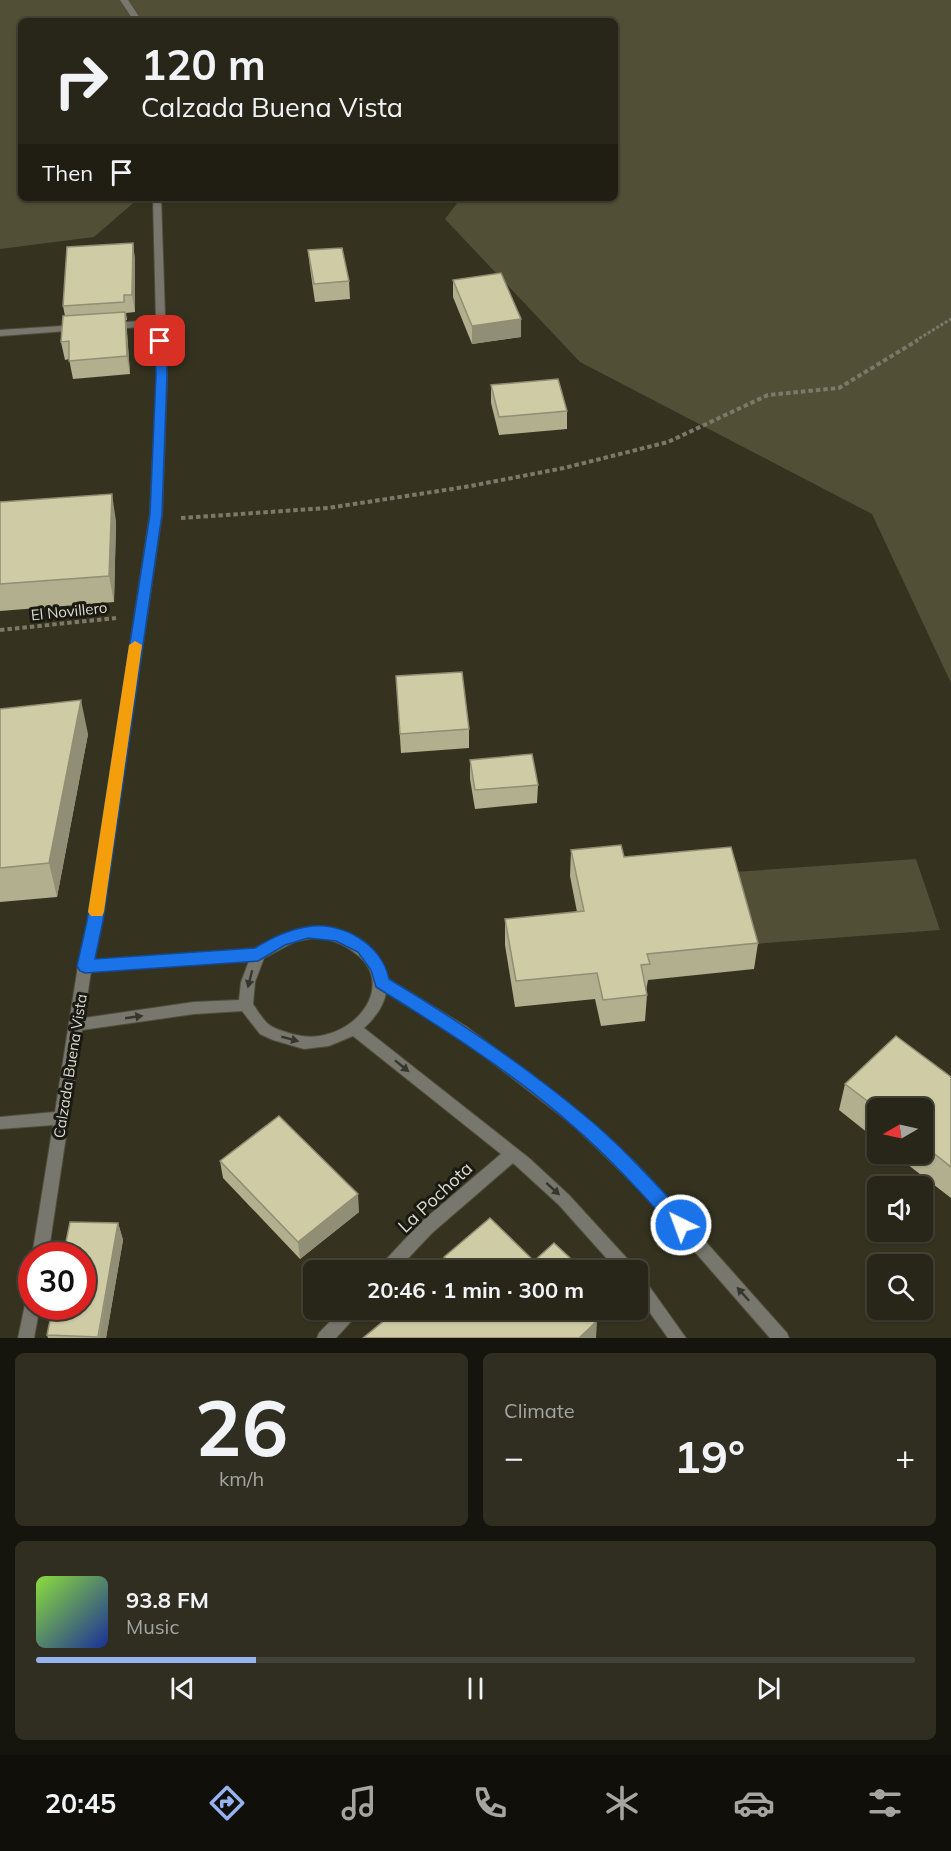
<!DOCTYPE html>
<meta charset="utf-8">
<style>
body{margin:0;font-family:Mulish,sans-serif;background:#302e21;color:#f1f3f6;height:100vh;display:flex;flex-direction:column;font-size:22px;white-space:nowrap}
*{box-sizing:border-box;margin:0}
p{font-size:20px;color:#a5a5a2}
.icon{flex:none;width:33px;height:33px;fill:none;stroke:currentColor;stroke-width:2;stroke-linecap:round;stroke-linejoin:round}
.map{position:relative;height:1338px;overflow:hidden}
.panel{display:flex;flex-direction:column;gap:15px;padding:15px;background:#16150d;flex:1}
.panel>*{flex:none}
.guide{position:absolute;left:18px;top:18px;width:600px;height:183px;border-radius:9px;box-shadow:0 2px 4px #0004,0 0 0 2px #444337;background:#282618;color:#f1f3f6;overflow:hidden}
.needle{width:39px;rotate:261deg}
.fabs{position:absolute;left:867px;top:1098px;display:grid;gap:12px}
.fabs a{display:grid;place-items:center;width:66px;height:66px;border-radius:9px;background:#282618;box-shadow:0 2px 4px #0004,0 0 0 2px #444337;font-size:30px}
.speed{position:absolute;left:18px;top:1242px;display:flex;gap:12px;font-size:30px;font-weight:700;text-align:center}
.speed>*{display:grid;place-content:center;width:78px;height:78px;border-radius:50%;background:#282618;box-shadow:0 2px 4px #0004,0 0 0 2px #444337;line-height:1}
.speed .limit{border:9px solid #d22;background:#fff;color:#111}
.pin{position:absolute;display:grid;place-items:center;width:51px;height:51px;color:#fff;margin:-26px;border-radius:12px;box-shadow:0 3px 9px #0006}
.me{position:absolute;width:66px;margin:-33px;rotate:318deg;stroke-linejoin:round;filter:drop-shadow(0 0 4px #0008)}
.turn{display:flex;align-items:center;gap:21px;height:126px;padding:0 24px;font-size:27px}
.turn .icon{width:78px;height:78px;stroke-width:2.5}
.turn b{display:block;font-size:42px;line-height:51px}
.then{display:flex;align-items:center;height:57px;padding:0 24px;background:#0003;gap:12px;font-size:22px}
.big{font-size:45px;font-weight:700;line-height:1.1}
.panel .card{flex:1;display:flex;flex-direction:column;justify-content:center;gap:9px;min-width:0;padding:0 21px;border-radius:9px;background:#302e21}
.panel .dial{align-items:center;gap:0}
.dial b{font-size:78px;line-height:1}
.song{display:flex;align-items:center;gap:18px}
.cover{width:72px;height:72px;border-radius:9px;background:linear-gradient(135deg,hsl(90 70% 55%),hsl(230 70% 35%))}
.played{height:6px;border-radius:3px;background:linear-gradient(90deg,#95b2f1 25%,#444337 25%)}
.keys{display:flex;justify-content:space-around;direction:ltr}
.heat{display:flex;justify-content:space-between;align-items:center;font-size:33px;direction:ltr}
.panel .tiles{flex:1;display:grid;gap:15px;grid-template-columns:1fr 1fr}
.card:last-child{grid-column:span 2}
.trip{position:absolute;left:303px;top:1260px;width:345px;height:60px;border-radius:9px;background:#282618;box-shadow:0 2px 4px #0004,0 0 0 2px #444337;font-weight:700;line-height:60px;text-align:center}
.tab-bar{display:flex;height:96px;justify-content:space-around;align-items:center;background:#100f0a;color:#a5a5a2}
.tab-bar .icon{width:42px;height:42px}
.tab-bar .selected{color:#95b2f1}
.tab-bar b{font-size:27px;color:#f1f3f6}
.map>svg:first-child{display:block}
.green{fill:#514f36}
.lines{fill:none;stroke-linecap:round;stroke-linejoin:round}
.street-casing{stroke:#504e3c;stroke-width:2}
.path-far1{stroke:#7b7969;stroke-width:3;stroke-dasharray:3 2;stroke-linecap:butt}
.path{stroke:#7b7969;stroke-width:4;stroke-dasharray:4.5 3;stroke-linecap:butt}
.street{fill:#78776e;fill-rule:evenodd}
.wall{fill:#b1af8e}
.shaded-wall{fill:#908e74}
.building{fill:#cecba5;stroke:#908e74;stroke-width:1.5}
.oneway{fill:#37362e}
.route{fill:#1a73e8;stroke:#114b97;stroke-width:1.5}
.slow{fill:#f59e0b}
.labels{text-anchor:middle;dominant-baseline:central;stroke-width:6;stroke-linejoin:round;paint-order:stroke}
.street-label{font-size:15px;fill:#dddcd0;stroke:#1b1a12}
.near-street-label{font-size:18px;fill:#dddcd0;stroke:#1b1a12}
</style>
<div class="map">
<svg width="951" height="1338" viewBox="0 0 951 1338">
<rect width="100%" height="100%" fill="#353320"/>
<path class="green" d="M0,0H951V683L872,514L580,362L445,219L461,198H615V21H21V198H139L94,237L0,249Z
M916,859L940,930L753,944L735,872Z"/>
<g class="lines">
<defs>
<path id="street" d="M120,0H128L142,21H134Z
M153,198H161L167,375L162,514L102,920L93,960L255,950L285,934L313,928L336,930L353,936L375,953L387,978L467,1027L584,1116L657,1187L787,1333L789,1338H770L647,1197L574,1126L457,1035L386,992C384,1006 374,1019 364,1028L529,1158L569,1195L633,1265L635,1270H617L559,1205L513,1163L432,1233L397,1270H379L381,1265L420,1223L501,1154L353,1036L329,1046L304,1049L273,1040L260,1034L242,1011L194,1014L82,1030L48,1256H32L53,1125L0,1129V1117L55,1112L78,966L88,920L150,514L157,375L156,326L112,329L107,326L112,323L156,320ZM313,938C330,939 341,942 355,953C392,980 365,1024 328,1034C316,1038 303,1037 292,1034C283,1031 273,1029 267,1023C261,1017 257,1010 253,1004L255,982L264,958L294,942ZM249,961L241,982L239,1000L194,1002L84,1018L91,971Z
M77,325L82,328L80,330L0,336V330Z
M638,1277L644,1279L686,1338H668L638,1296Z
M32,1298V1306H40L34,1338H18L26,1300Z
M341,1310H359L357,1315L336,1338H317L319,1333Z"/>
</defs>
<use href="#street" class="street-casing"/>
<path class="path-far1" d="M915,341L951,319"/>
<path class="path" d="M181,518L328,508L465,487L564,468L668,442L768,395L839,388L918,340
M0,630L116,618"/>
<use href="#street" class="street"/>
</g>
<path class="wall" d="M133,243L135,261V312L126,313L127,320H126L130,374L73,379L69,359L65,360L61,342L65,316L63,306Z
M308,250L349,281L350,299L315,302L310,268Z
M453,280L521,337L472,344L453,297Z
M491,385L567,411V429L499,435L491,403Z
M0,502L116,521L114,602L0,611Z
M396,676L469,729V748L401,753Z
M0,709L88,734L57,897L0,902Z
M470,760L538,785L537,803L475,809L470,779Z
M571,850L624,857L758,943L754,969L648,980L646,991L647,995L645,1021L601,1026L595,999L515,1007L505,945V919L577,912L570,876Z
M951,1077V1198L894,1154H922V1108H878V1141L839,1110L845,1084Z
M220,1161L359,1212L300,1259L223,1178Z
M118,1223L123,1240L106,1338H48L47,1335Z
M444,1257L534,1261L444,1269Z"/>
<path class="shaded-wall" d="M133,243L135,261V312L132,295Z
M125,312L127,330L130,374L127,356Z
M521,319V337L472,344V326Z
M112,494L116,521L114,602L109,576Z
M81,700L88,734L57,897L49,863Z
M358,1194L359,1212L300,1259L298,1242Z
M118,1223L123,1240L106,1338H99Z
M597,1321L596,1338H579Z"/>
<path class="building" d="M133,243L132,295H124V302L63,306L67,247Z
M342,248L349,281L314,284L308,250Z
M501,273L521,319L472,326L453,280Z
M125,312L127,356L69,361V341L61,342L63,316Z
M558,379L567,411L499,417L491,385Z
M112,494L109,576L0,584V502Z
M462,672L469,729L400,734L396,676Z
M81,700L49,863L0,868V709Z
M532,754L538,785L475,790L470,760Z
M621,845L624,857L731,847L758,943L647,954L650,964L641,965L647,995L603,1000L597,973L516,981L505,919L584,911L571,850Z
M896,1036L951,1077V1167L922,1144V1108H878V1109L845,1084Z
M279,1116L358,1194L298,1242L220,1161Z
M490,1218L534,1261L554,1243L583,1270H443L451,1264L444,1257Z
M70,1222L118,1223L98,1337L47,1335L53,1306H82V1256H63Z
M397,1310H585L597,1321L579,1338H363Z"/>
<defs><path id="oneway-solid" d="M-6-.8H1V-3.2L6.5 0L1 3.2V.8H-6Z" transform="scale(1.5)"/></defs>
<g class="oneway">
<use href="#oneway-solid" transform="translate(250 979) rotate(104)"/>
<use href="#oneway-solid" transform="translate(134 1017) rotate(-8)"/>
<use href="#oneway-solid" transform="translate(290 1039) rotate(15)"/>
<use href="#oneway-solid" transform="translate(402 1066) rotate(39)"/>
<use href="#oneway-solid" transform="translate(553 1189) rotate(42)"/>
<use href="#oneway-solid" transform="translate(743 1294) rotate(-132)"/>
</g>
<path class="route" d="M160,337L166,341L167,375L162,514L103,921L95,959L255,948C271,938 287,930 306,927C341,920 382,944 389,979C457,1020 523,1064 584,1115C622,1146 655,1183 688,1219L690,1225L688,1231L681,1233L675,1231C643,1194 610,1158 573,1126C513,1073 444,1029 376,987L371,970L358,952L336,941L308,938L285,945L258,961L85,973L80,971L77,966L87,921L150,514L156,375L155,341Z"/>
<path class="slow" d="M135,641L142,645L104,912L102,916H91L88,912L129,645Z"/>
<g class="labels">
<g class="street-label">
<text transform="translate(69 611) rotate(-6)">El Novillero</text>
<text transform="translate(70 1066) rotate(-81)">Calzada Buena Vista</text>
</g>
<g class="near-street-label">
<text transform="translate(435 1197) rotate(-43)">La Pochota</text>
</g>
</g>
</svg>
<div class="fabs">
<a><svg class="needle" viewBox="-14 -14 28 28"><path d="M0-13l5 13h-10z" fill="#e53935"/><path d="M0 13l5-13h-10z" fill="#a5a5a2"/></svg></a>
<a><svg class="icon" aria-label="sound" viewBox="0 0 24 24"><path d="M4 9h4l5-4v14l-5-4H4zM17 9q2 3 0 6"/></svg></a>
<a><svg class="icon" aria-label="search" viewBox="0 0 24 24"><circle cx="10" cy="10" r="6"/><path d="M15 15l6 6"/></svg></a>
</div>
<div class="speed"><div class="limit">30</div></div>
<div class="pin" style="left:160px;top:341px;background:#d93025"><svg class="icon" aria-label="arrive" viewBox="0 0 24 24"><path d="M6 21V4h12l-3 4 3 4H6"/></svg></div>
<svg class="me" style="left:681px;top:1225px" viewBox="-20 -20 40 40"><circle r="17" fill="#1a73e8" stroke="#fff" stroke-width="3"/><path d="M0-11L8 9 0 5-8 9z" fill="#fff"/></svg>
<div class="trip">20:46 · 1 min · 300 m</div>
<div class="guide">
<div class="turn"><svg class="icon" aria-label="right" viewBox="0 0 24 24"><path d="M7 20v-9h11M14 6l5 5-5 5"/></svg><div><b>120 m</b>Calzada Buena Vista</div></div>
<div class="then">Then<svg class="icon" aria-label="arrive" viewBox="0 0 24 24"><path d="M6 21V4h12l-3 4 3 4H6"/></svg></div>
</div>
</div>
<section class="panel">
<div class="tiles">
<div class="card dial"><b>26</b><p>km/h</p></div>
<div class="card"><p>Climate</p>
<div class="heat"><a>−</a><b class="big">19°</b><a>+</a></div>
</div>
<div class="card">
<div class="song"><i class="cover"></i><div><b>93.8 FM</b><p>Music</p></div></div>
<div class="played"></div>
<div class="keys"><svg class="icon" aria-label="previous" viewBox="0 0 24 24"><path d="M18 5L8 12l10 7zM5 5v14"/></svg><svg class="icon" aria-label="pause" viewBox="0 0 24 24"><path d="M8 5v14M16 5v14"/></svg><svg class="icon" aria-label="next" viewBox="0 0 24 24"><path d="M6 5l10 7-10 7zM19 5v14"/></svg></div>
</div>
</div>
</section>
<nav class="tab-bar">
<b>20:45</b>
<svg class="icon selected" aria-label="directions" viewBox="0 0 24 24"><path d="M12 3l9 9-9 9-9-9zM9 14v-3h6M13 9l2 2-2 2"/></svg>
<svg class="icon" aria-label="music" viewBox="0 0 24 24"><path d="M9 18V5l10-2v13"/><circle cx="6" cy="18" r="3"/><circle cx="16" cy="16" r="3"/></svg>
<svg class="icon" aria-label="phone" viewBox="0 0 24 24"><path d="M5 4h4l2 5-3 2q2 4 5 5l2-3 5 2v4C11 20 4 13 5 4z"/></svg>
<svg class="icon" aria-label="climate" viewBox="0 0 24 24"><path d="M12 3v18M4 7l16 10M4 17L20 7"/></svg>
<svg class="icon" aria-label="car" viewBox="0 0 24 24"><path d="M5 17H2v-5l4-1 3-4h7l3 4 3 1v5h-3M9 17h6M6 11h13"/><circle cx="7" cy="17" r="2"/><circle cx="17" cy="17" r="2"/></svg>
<svg class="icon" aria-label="filters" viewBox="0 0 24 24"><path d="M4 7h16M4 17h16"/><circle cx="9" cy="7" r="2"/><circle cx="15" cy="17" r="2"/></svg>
</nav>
